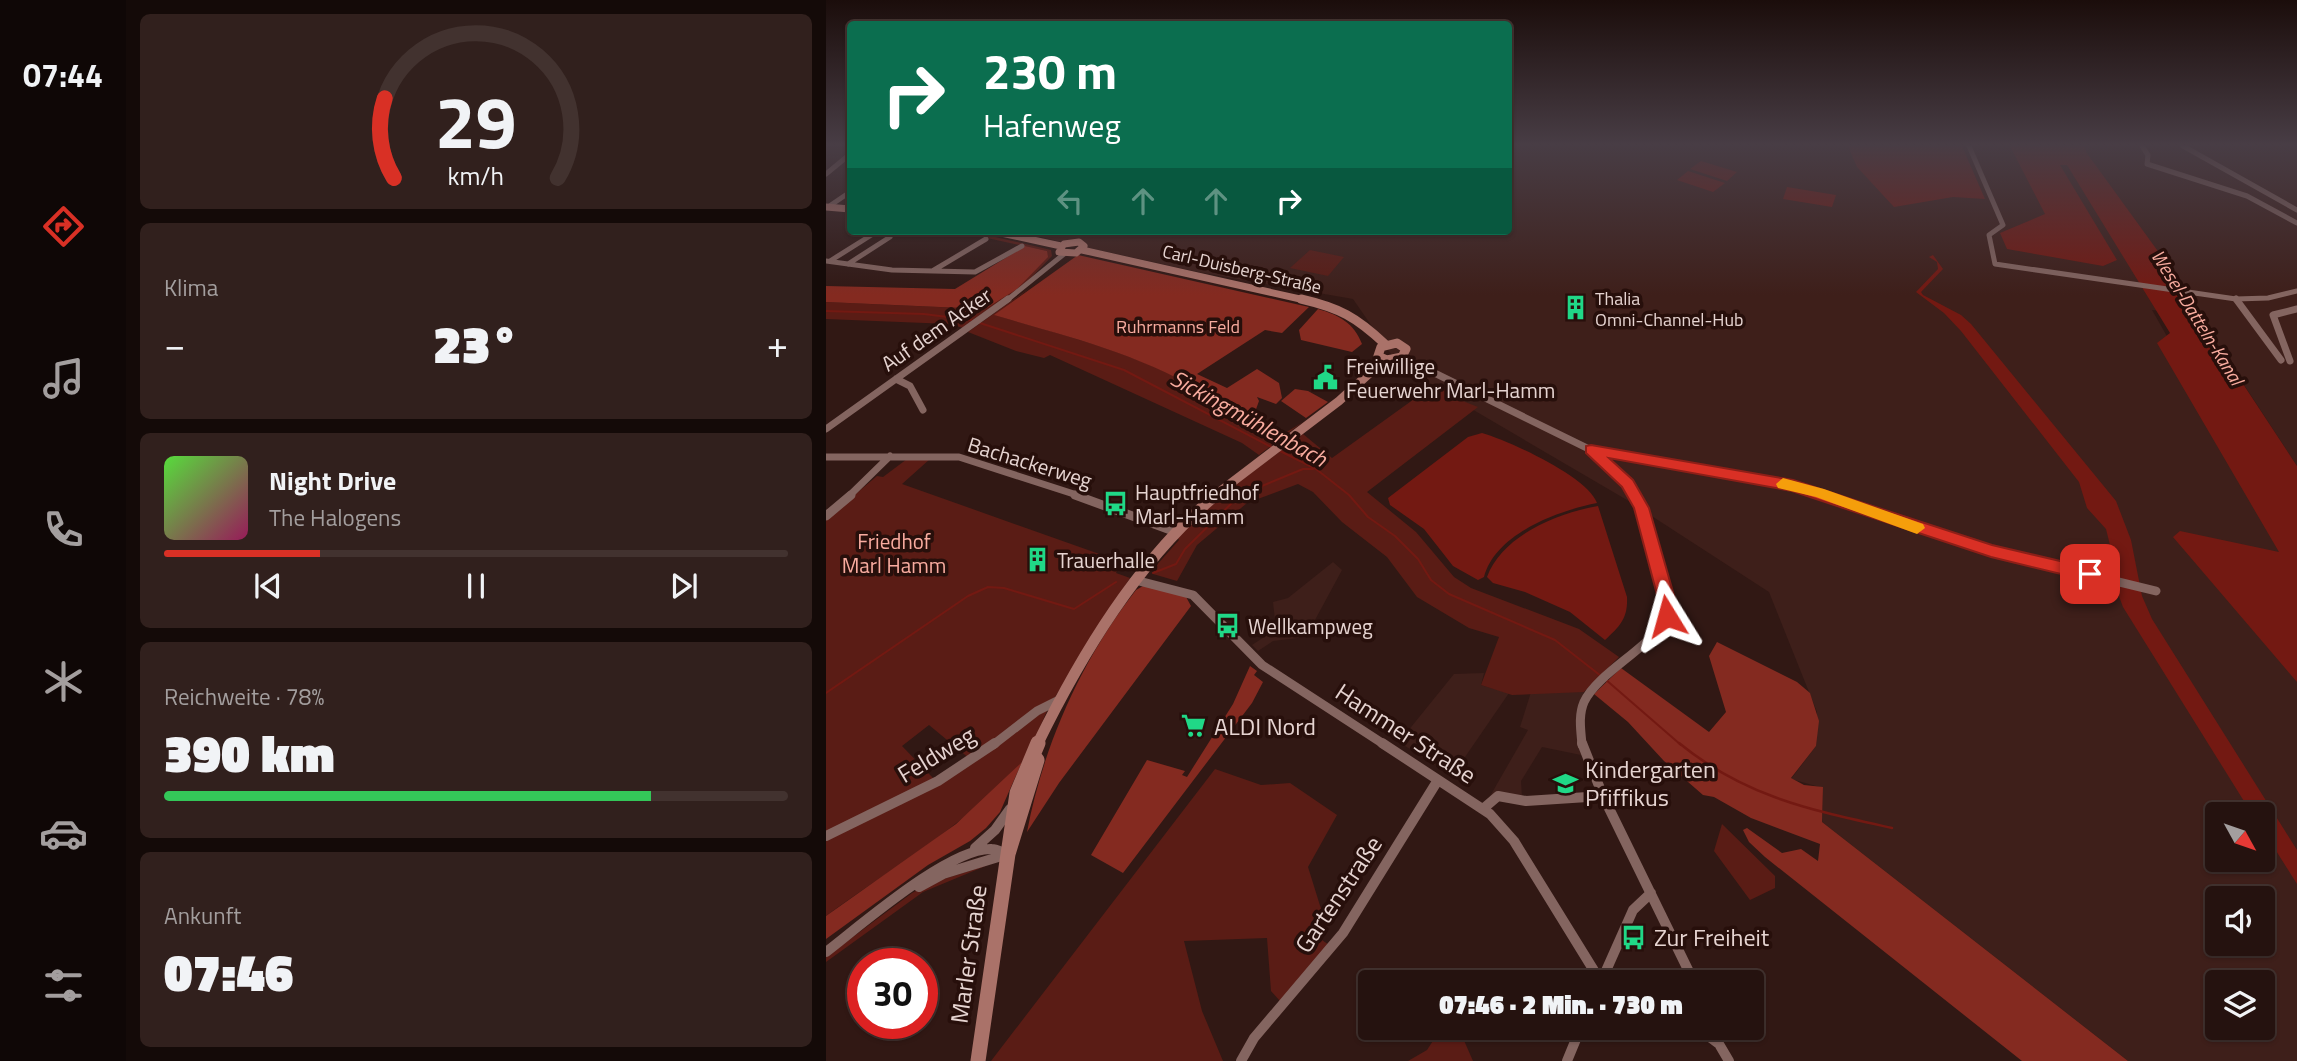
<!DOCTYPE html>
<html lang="de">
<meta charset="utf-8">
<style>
body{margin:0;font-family:"Titillium Web",sans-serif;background:#31201d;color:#f1f3f6;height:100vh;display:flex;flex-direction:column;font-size:26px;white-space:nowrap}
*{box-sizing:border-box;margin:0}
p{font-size:23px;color:#a39e9e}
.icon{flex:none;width:38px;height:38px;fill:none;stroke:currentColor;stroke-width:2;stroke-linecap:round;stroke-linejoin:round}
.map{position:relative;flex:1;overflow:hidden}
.drawer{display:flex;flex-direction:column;gap:14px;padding:14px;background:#140a08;width:700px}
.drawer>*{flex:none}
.hud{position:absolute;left:21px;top:21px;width:665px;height:214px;border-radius:7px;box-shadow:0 2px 5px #0004,0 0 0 2px #42322f;background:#0b6e4f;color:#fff;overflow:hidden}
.needle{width:46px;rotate:130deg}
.tools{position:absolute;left:1379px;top:802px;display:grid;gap:14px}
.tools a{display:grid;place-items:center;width:70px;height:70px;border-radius:7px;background:#25120f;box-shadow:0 2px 5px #0004,0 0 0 2px #42322f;font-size:35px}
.speed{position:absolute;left:21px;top:948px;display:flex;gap:14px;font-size:35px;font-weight:700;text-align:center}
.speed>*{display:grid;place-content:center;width:91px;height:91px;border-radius:50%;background:#25120f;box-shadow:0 2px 5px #0004,0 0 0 2px #42322f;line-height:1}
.speed .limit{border:10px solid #d22;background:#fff;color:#111}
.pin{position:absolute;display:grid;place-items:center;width:60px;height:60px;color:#fff;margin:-30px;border-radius:14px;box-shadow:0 4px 10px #0006}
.me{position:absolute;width:77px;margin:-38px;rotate:352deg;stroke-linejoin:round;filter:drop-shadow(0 0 5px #0008)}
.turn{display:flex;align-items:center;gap:24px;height:147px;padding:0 21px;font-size:32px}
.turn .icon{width:91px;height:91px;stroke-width:2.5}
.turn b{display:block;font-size:49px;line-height:60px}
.lanes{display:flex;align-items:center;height:66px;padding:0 21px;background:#0003;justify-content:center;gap:35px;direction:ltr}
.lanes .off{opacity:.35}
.big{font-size:52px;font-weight:800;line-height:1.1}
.drawer .tile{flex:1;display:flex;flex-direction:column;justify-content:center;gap:10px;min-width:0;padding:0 24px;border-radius:10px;background:#31201d}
.drawer .dial{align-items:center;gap:0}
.dial svg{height:182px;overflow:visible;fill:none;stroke:#42322f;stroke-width:7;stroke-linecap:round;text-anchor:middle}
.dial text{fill:#f1f3f6;stroke:none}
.song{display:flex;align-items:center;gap:21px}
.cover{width:84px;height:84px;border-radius:10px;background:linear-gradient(135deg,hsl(110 70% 55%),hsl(330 70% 35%))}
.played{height:7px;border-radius:4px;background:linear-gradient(90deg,#d93025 25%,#42322f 25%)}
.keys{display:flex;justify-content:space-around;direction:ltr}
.heat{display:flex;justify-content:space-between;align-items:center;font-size:38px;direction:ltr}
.charge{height:10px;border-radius:5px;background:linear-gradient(90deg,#34c759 78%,#42322f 0)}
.trip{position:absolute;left:532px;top:970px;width:406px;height:70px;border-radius:7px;background:#25120f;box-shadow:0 2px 5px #0004,0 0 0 2px #42322f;font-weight:800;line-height:70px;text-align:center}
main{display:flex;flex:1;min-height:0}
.menu{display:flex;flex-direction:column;width:126px;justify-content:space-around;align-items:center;background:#0f0706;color:#a39e9e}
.menu .icon{width:49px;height:49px}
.menu .on{color:#d93025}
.menu b{font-size:32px;color:#f1f3f6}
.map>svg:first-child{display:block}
.built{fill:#3e1f1a;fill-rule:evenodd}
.green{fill:#5a1c15}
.forest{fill:#842a20}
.water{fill:#731912}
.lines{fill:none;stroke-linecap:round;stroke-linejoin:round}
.stream-far1{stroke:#731912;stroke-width:2}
.stream{stroke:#731912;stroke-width:2.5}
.minor-far3{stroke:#846560;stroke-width:5}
.minor-far2{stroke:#846560;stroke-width:7}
.minor-far1{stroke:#846560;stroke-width:9}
.minor{stroke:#846560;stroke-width:10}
.major-far3{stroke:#aa7269;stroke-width:7}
.major-far2{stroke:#aa7269;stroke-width:9}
.major-far1{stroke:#aa7269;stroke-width:11}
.major{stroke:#aa7269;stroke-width:15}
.route{fill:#d93025;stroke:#8d1f18;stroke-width:2}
.slow{fill:#f59e0b}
.labels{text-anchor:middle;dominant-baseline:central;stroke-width:7;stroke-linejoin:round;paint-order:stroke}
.far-street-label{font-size:18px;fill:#e6d4d1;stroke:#270f0b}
.far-poi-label{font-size:18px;fill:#e6d4d1;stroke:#270f0b;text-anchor:start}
.far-park-label{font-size:18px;fill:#f8ab9f;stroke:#270f0b}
.far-water-label{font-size:19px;font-style:italic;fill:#f9ac9f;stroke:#270f0b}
.street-label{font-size:21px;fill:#e6d4d1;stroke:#270f0b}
.poi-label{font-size:21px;fill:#e6d4d1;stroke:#270f0b;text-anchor:start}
.park-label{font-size:21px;fill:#f8ab9f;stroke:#270f0b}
.water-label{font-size:23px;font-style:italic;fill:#f9ac9f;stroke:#270f0b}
.near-poi-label{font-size:24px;fill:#e6d4d1;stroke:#270f0b;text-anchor:start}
.near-street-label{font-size:24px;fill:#e6d4d1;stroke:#270f0b}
</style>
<main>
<nav class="menu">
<b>07:44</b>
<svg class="icon on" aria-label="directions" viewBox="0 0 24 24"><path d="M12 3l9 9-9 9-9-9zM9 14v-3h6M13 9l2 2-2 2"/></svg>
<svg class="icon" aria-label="music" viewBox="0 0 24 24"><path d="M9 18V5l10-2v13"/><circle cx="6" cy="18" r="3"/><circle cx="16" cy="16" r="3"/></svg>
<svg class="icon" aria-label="phone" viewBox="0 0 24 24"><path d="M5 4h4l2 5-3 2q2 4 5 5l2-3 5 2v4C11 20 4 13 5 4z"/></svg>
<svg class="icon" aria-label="climate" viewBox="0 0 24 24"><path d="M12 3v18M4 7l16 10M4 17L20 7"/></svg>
<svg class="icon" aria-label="car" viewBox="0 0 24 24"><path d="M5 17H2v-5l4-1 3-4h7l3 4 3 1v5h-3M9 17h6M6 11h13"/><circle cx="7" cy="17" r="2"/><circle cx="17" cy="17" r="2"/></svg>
<svg class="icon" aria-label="filters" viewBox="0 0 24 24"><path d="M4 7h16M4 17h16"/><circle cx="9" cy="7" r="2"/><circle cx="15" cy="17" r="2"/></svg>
</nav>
<section class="drawer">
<div class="tile dial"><svg viewBox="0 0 100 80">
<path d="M14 69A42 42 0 1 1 86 69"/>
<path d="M14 69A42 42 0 0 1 10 34" stroke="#d93025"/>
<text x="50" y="56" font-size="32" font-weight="700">29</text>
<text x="50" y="72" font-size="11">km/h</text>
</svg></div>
<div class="tile"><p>Klima</p>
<div class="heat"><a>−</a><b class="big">23°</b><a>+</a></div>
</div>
<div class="tile">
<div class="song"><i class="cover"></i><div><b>Night Drive</b><p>The Halogens</p></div></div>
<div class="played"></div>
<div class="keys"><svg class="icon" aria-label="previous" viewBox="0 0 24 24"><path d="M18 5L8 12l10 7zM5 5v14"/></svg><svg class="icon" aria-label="pause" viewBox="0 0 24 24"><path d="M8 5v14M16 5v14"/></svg><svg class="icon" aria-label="next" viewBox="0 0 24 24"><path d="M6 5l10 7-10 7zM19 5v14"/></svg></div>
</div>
<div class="tile"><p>Reichweite · 78%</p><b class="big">390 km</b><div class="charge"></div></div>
<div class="tile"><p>Ankunft</p><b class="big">07:46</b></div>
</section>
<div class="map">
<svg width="1471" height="1061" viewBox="0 0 1471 1061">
<rect width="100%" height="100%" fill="#311814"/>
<path class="built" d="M683,146H1471V466L1373,316L1326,310L1471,564V1061H1302L996,822L997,788L965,779L990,746L991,712L943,592L801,500L574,367L527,299L372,272L187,231H682ZM1391,814H1437V859H1391ZM1391,898H1437V943H1391ZM1391,982H1437V1027H1391Z
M507,562L516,570L489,620L472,638L447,641L432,651L426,645L450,629L447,602L462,598Z
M658,673L655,685L683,693L626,776L573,742L628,674Z
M705,692H758L751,721L755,755L716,747L695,781L696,797L663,798L702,730L694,727Z"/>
<path class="green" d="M165,236L225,250L226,256L198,285L137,328L124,324L0,319V302L159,309L221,251L161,238Z
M484,250L518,257L502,276L464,268Z
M205,287L169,315C246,338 318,354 387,398L391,397L413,411L425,423L459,433L477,422L433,455L416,443L224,355L218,358L190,351L142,332Z
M609,384L630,395L629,398L652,407L541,492L590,532L628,577L645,588L753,629L793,657L758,692L686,695L655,685L673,637L643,628L591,597L561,557L516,522L487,492L472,484L421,503L371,545L351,581L327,574L329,567L353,540L351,537L390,499L477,434L506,458Z
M81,459H104L76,484L296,562L290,573L304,578L229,697L144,759L103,725L76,746L108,779L0,832V519L51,476L57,477Z
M222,709C214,725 207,749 196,762C141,825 67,867 0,916V839L70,804Z
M389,769L435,785L464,783L511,815L482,867L496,912L487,919L496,940L503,945L454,1001L445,991L441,938L358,941L376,1011L397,1061H165Z
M896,824L949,876V888L924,900L888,851Z
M162,865L97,892L0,962V957L86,893L105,883Z
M616,1027L633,1029L647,1061H582L601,1050Z"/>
<path class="forest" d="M199,246L221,251L222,257L191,289L159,309L0,302V286L129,289Z
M252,255L483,307L456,333L439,330L371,374L401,388L431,369L453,383L456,398L450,404L431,397L433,401L425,423L413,411L391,397L388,399C317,354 246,338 168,315Z
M492,309C513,315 528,323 536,344L526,352L475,340L473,330Z
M469,389L482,391L502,402L480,418L455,401Z
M317,586L359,595L365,606L233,783L201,832C217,746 256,659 310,590Z
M891,642L971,682L984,693L993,721L990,746L965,778L978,785L997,787L996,822L1302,1061H1196L939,857L923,842L917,830L921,828L956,853L975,849L992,861L994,844L925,818L888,797L877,795L838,761L802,722L768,694L795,668L883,732L900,712L883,656Z
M424,666L431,671L428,675L437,682L426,703L297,873L265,855L321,760L359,771L356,775L361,777L407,704Z
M196,762L174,812L160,828L144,841L102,865L0,939V916L130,824Z"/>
<path class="water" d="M1022,146H1136L1159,199L1127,197L1068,207L1031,167Z
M1184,146H1259L1260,152L1347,272L1348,279L1471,466V682L1347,537L1354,531L1453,552L1331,343L1344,333L1241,165H1234L1291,260L1277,266L1181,249L1174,233L1219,214Z
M875,161L911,172L901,181L864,169Z
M862,171L899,183L887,192L851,180Z
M961,187L1010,195L1006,207L957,199Z
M1107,255L1117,269L1095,292L1097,295L1135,315L1145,324L1290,501L1305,540L1316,596L1326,619L1471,850V884L1437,830V814H1426L1297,607L1291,591L1293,588L1291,576L1282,564L1285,549L1280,529L1261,508L1253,482L1135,331L1118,313L1090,292L1112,269L1111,262L1103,257Z
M656,433C684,441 762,477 771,503C731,511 669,534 658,577L652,580L627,566L598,529L564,505L562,498L642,437Z
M772,506L801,597C802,618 794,626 779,640L744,612L699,592L667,583L661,577C676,536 731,513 772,506Z"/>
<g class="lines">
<path class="stream-far1" d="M0,311L98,314L145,320
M154,323L298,370L447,448
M452,450L490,469L523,495L542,517L569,536L592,559L605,580L623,594L729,640L775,676
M327,573L350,564L359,549L414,495L477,469H487
M779,679L855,745
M0,693L142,596L162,587L178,588L248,609L290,582"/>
<path class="stream" d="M853,743C919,797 985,810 1066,828"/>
<path class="minor-far3" d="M1143,146L1177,225L1163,235L1169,264L1410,299L1442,298L1471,291
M1316,146L1322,155L1321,164L1421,196L1471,223
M1357,146L1471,210
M0,174L23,155
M2,207L24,192
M0,261L66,270L149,272L196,246
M4,261L47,234L62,231
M22,264L64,237L59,233
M108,270L160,239
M180,301L238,254"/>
<path class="minor-far2" d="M1410,299L1455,360
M576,357L765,450L801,483L808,496
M1464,361L1447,315L1471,309
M70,379L84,386L97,410
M0,429L182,299
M768,450L967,486L998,496
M0,457H133L254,496
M23,496L64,456"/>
<path class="minor-far1" d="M249,495L350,532
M993,495L1165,551L1330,591
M0,516L25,495
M309,580L367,595L436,665L559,745
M167,745L211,711L235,699
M756,745C755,731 752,716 758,702C773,669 840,641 843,607C844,593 820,526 815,508L807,495"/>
<path class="minor" d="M556,743L664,814L688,841L775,982
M756,743L777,796
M658,808L672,796L700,801L777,796L868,982
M0,836L112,781L169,743
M149,848L169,830L184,809
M93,887L117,874L182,854
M0,952C34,926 124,847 166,849C171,849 177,853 182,854
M775,982L807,910L825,893
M864,1027L885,1038
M883,1027L885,1038L893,1044L903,1061
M415,1061L428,1038L517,933L612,780
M741,1061L755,1027"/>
<path class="major-far3" d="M0,207L24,209
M166,231L235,246
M253,242L258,246L250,253L233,252L238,244Z
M256,250L483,301"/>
<path class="major-far2" d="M475,299C514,308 530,317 559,344
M571,343L580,349L576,357L561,360L552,356L555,347Z
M388,496L513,401L558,360"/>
<path class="major-far1" d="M211,745C255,655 312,560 390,495"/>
<path class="major" d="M182,854L191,793L212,743
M152,1061L182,854L211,760"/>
</g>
<linearGradient id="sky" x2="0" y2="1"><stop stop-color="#1b0d0b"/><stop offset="0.49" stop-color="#483d45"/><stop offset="1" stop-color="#483d45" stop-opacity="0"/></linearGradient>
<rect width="1471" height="295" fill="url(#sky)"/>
<path class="route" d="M765,445L967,480L1166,545L1264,568L1272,574L1264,581L1165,557L966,491L783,458L807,480L823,508L851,606L847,621L841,623L832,616L834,606L808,508L796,487L760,453V446Z"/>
<path class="slow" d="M957,478L998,489L1097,524L1099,528L1091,534L990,497L952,488L950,484Z"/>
<defs>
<symbol id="building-bare" viewBox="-9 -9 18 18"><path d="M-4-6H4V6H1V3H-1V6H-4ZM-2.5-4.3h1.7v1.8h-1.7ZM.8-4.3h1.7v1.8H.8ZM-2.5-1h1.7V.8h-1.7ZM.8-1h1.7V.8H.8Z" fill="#20d887" stroke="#270f0b" stroke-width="2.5" paint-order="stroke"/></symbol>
<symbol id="civic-bare" viewBox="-9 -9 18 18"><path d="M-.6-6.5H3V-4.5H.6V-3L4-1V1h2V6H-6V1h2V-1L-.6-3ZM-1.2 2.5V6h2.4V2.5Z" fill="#20d887" stroke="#270f0b" stroke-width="2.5" paint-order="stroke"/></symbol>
<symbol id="bus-bare" viewBox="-9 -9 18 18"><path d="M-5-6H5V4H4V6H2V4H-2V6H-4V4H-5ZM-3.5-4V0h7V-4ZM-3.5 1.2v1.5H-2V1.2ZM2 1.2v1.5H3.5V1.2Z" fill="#20d887" stroke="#270f0b" stroke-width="2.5" paint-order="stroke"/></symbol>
<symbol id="supermarket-bare" viewBox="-9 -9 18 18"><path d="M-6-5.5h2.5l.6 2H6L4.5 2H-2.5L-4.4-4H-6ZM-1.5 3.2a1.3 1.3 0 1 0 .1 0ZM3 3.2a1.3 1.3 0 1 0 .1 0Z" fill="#20d887" stroke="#270f0b" stroke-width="2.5" paint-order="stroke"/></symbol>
<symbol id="school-bare" viewBox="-9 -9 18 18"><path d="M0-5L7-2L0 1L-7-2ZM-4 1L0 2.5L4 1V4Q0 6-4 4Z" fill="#20d887" stroke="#270f0b" stroke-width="2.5" paint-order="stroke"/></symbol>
</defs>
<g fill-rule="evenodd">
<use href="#building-bare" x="732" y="290" width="35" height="35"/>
<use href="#civic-bare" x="482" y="360" width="35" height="35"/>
<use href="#bus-bare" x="272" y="486" width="35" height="35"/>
<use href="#building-bare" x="194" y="542" width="35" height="35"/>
<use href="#bus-bare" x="384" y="608" width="35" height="35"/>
<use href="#supermarket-bare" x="350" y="708" width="35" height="35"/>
<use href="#school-bare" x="722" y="766" width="35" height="35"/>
<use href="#bus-bare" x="790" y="920" width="35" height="35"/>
</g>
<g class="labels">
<g class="far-street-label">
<text transform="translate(416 269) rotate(13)">Carl-Duisberg-Straße</text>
</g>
<g class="far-poi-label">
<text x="769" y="298">Thalia<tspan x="769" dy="21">Omni-Channel-Hub</tspan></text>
</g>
<g class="far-park-label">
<text x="352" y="326">Ruhrmanns Feld</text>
</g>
<g class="far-water-label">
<text transform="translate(1372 317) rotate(58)">Wesel-Datteln-Kanal</text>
</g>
<g class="street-label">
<text transform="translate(110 329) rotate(-35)">Auf dem Acker</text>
<text transform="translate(204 462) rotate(17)">Bachackerweg</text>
</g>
<g class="poi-label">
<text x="520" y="366">Freiwillige<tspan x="520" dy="24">Feuerwehr Marl-Hamm</tspan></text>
<text x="309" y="492">Hauptfriedhof<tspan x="309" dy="24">Marl-Hamm</tspan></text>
<text x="231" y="560">Trauerhalle</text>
<text x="422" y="626">Wellkampweg</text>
</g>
<g class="park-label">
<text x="68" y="541">Friedhof<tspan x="68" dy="24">Marl Hamm</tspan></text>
</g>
<g class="water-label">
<text transform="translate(423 418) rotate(29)">Sickingmühlenbach</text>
</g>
<g class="near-poi-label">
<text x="388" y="726">ALDI Nord</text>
<text x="759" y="769">Kindergarten<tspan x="759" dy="28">Pfiffikus</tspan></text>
<text x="828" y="937">Zur Freiheit</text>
</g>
<g class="near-street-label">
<text transform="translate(580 733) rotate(33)">Hammer Straße</text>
<text transform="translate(110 754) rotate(-31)">Feldweg</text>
<text transform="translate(512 894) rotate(-56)">Gartenstraße</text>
<text transform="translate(142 954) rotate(-82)">Marler Straße</text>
</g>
</g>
</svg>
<div class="tools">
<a><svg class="needle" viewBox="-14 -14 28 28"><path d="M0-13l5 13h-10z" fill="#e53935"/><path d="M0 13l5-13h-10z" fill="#a39e9e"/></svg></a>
<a><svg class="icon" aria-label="sound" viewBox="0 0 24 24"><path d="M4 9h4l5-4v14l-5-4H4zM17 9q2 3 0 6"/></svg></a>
<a><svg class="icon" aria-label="layers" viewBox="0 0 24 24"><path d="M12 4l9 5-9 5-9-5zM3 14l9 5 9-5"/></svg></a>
</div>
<div class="speed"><div class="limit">30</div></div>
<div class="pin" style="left:1264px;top:574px;background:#d93025"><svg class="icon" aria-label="arrive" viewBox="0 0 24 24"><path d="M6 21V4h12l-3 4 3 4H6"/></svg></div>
<svg class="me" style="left:841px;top:616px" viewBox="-20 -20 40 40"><path d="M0-17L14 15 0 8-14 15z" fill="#d93025" stroke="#fff" stroke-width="4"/></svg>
<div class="trip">07:46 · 2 Min. · 730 m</div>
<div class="hud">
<div class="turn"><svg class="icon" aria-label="right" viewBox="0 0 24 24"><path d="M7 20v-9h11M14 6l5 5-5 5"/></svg><div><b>230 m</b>Hafenweg</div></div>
<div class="lanes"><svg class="icon off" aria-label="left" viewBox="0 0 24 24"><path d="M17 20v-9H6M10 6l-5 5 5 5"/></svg><svg class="icon off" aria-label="ahead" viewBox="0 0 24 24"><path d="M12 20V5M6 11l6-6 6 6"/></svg><svg class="icon off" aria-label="ahead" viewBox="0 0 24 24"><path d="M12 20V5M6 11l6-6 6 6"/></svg><svg class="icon" aria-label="right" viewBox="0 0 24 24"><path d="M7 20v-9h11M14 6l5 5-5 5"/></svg></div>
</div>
</div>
</main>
